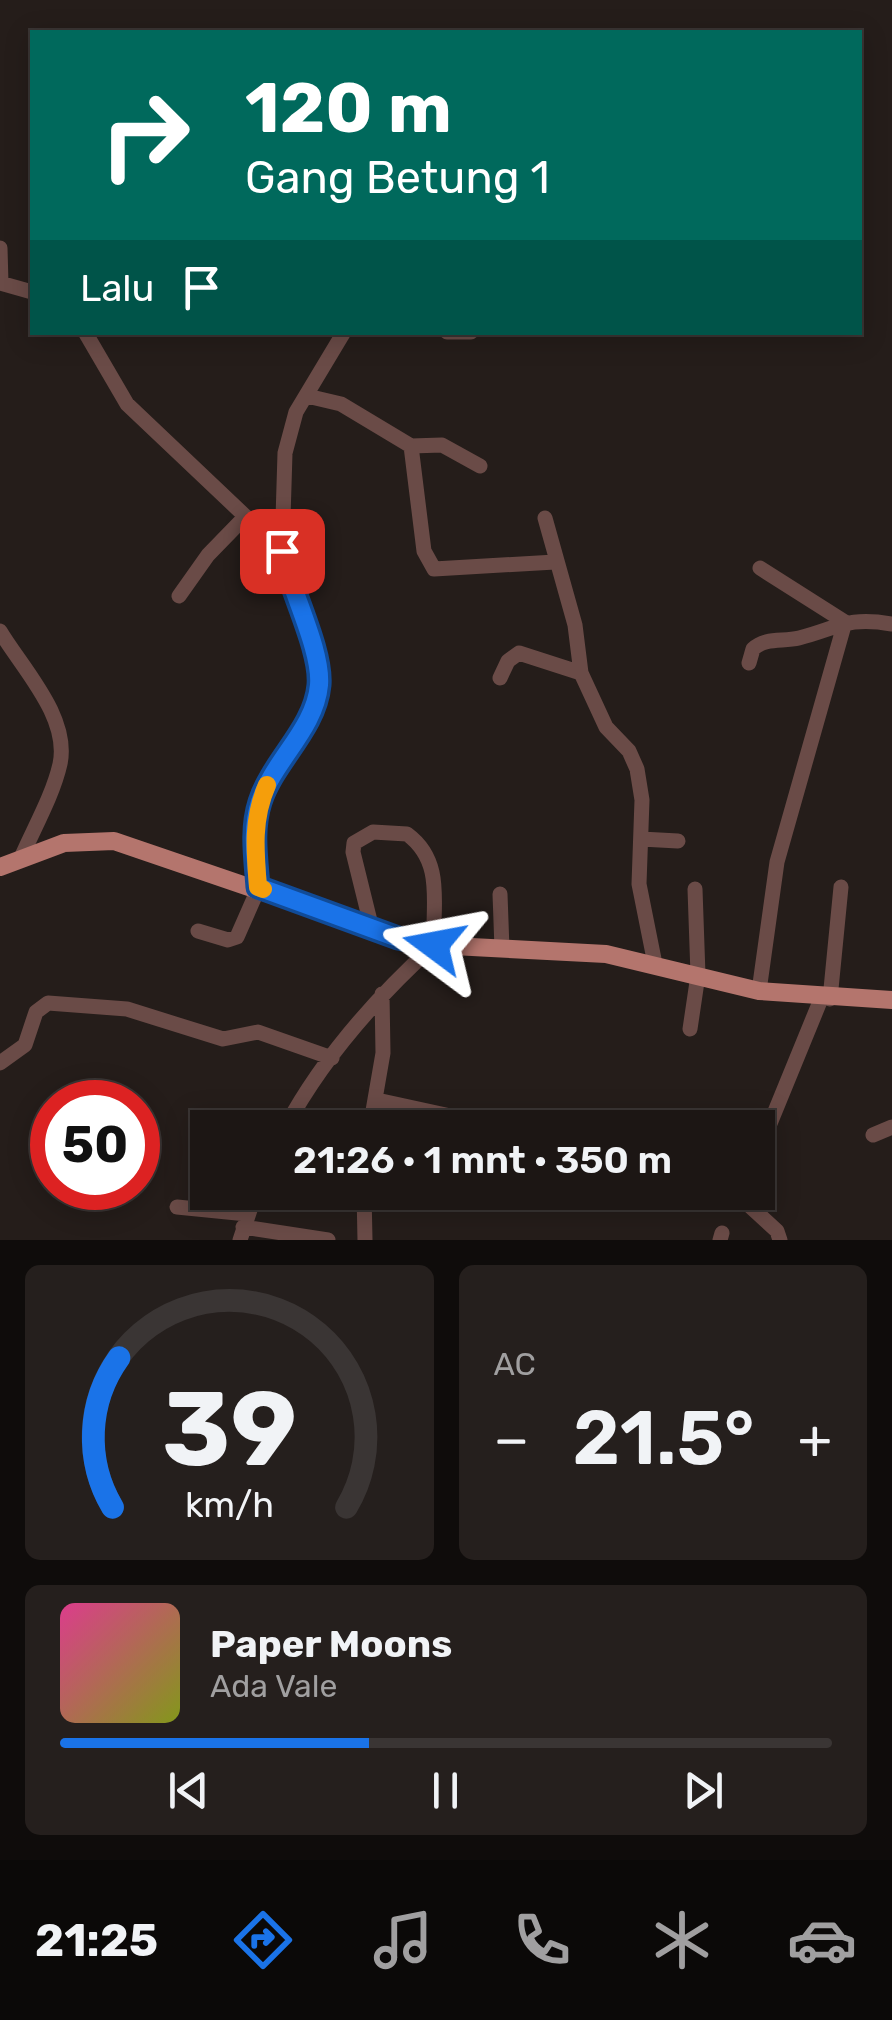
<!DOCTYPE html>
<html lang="id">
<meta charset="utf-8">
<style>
body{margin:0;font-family:Rubik,sans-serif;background:#251f1d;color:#f1f3f6;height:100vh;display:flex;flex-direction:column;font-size:38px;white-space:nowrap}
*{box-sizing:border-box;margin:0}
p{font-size:32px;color:#a09fa0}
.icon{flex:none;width:55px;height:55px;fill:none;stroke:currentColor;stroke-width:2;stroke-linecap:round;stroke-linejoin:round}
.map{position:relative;height:1240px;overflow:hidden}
.drawer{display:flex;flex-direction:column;gap:25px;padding:25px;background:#0f0c0b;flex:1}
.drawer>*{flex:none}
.guide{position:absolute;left:30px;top:30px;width:832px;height:305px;border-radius:0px;box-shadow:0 5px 25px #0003,0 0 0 2px #3a3534;background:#00695c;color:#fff;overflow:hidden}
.speed{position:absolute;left:30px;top:1080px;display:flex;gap:20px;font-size:50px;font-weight:700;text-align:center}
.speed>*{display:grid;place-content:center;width:130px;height:130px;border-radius:50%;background:#1c1614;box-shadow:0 5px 25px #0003,0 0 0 2px #3a3534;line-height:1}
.speed .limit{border:15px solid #d22;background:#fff;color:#111}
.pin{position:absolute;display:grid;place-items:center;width:85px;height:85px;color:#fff;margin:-42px;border-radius:20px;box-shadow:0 5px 15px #0006}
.me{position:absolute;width:110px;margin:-55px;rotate:283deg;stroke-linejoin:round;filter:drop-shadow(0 0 8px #0008)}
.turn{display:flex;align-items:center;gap:35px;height:210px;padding:0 50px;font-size:45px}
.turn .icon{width:130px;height:130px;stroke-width:2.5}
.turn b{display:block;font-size:70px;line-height:85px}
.then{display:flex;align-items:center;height:95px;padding:0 50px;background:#0003;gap:20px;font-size:38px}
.big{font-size:75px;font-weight:600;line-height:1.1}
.drawer .tile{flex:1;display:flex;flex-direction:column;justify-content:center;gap:15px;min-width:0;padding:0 35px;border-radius:15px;background:#251f1d}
.drawer .dial{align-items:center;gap:0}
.dial svg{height:260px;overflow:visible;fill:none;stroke:#3a3534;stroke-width:7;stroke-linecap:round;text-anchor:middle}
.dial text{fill:#f1f3f6;stroke:none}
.song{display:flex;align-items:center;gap:30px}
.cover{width:120px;height:120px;border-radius:15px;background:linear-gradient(135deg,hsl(330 70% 55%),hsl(70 70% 35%))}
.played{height:10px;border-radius:5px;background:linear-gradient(90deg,#1a73e8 40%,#3a3534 40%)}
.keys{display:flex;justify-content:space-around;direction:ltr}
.heat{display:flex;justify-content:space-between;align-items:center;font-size:55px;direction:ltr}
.drawer .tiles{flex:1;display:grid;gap:25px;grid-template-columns:1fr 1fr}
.tile:last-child{grid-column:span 2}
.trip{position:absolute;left:190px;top:1110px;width:585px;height:100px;border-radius:0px;background:#1c1614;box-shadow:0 5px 25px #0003,0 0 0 2px #3a3534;font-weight:600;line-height:100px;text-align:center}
.dock{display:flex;height:160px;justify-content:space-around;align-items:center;background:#0b0908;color:#a09fa0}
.dock .icon{width:70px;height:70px}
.dock .active{color:#1a73e8}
.dock b{font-size:45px;color:#f1f3f6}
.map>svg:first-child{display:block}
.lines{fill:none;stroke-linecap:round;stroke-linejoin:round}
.minor{stroke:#6a4b47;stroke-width:15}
.major{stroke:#b4756d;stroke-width:18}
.route-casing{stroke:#114b97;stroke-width:25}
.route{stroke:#1a73e8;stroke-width:18}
.slow{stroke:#f59e0b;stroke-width:18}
</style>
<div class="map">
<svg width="892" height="1240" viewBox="0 0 892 1240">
<rect width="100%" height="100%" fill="#251d1a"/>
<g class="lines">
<path class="minor" d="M0,248L1,283
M0,283L32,292
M85,332L127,404L282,551
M447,332H471
M307,396L341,404L411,446L424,551L434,569L555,562
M411,446L442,445L480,466
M545,518L575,625L581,673L606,727L629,751L637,769L642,800L639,884L655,964
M179,596L208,555L243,519
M0,631C22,668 70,717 60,764C53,795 34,828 21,858
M749,663L753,649C766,637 782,642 799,638C838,628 847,616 892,624
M500,678L508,661L519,653L581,673
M641,839L678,841
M500,894L502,949
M198,931L228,940L237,937L259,887L254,844L261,799L317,697L316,653L282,551L285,453L296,412L344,332
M759,991L777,862L845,622L760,568
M830,999L841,887
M690,1029L698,975L695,889
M0,1063L25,1045L36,1012L48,1003L127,1009L223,1039L258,1032L332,1058
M377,1100L478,1122
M285,1128C322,1059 377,997 434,945C432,905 445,862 407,834L373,832L354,843L353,852L372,929
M370,1128L383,1053L382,994
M873,1135L892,1127
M758,1153L821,999
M364,1192L365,1240
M742,1192L741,1198L777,1231L780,1240
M177,1207L247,1214
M243,1227L328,1240
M240,1240L256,1192
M720,1240L722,1233"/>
<path class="major" d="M0,867L64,843L114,841L398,938L434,945L606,954L759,991L892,1000"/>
</g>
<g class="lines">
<defs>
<path id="route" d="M282,551C290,589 322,650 319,685C315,729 273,761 260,802C251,830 256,859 258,887L398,938L434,945"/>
</defs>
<use href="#route" class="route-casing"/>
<use href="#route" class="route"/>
<path class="slow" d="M263,889L258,887C255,851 252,819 267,785"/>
</g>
</svg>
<div class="speed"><div class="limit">50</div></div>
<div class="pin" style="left:282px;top:551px;background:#d93025"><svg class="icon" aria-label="arrive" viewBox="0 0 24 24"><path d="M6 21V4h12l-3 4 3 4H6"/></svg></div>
<svg class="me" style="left:434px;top:945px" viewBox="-20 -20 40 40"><path d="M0-17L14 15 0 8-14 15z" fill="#1a73e8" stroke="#fff" stroke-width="4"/></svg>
<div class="trip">21:26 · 1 mnt · 350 m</div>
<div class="guide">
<div class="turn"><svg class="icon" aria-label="right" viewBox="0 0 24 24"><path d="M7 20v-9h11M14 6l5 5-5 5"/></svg><div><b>120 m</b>Gang Betung 1</div></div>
<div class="then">Lalu<svg class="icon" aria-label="arrive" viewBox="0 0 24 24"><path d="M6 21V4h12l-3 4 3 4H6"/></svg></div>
</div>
</div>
<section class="drawer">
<div class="tiles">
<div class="tile dial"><svg viewBox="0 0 100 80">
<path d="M14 69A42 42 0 1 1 86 69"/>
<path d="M14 69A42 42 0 0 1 16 23" stroke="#1a73e8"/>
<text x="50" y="56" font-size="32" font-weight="700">39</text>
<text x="50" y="72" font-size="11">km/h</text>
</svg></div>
<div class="tile"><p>AC</p>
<div class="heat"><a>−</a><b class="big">21.5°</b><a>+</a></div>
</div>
<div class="tile">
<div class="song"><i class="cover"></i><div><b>Paper Moons</b><p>Ada Vale</p></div></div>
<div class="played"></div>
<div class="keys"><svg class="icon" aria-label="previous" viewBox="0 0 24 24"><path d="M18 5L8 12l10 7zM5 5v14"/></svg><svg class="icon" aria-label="pause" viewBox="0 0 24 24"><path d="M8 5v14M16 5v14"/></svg><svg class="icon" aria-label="next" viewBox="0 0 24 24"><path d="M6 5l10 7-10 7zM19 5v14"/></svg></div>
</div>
</div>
</section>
<nav class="dock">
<b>21:25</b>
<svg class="icon active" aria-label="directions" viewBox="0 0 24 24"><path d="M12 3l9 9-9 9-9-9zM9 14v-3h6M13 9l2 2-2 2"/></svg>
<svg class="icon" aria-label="music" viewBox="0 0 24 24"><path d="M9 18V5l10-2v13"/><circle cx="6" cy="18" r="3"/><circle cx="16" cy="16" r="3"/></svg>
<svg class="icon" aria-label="phone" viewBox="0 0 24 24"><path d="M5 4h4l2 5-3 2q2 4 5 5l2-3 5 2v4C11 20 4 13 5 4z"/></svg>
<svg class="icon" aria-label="climate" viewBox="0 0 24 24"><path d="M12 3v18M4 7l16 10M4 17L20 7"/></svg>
<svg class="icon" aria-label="car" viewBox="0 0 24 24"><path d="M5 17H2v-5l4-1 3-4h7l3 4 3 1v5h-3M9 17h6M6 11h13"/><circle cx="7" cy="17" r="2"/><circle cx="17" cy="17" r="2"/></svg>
</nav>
